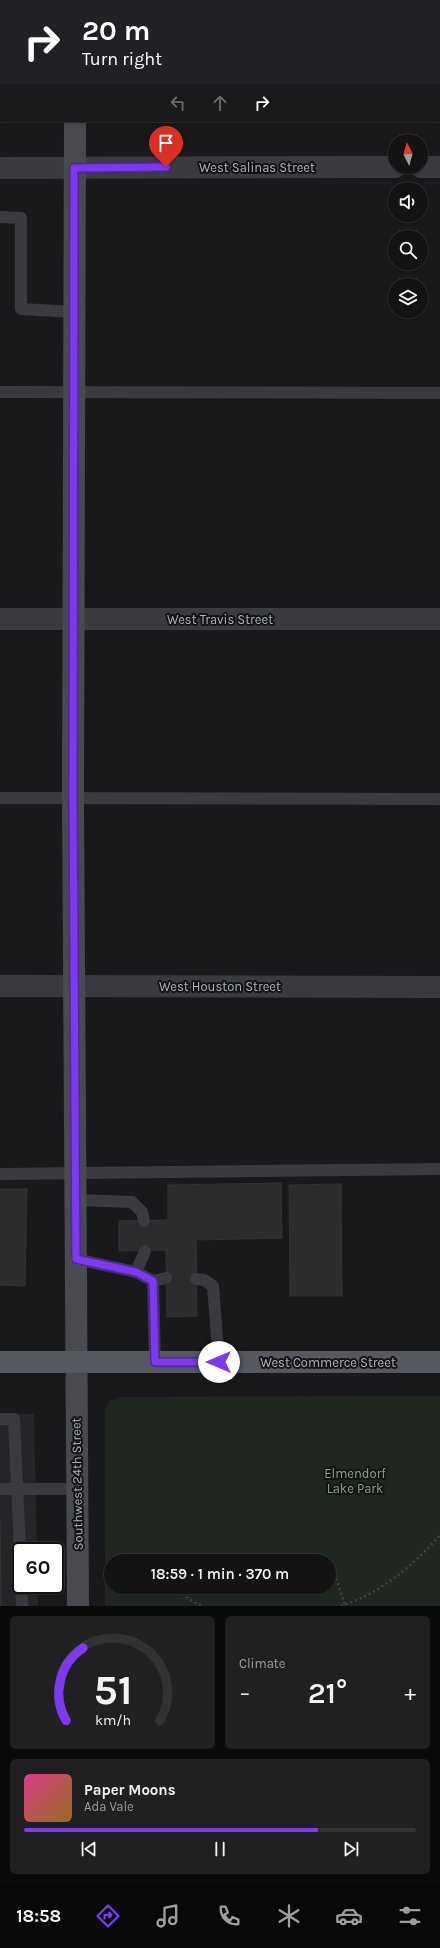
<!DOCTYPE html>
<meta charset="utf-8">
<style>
body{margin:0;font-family:Karla,sans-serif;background:#202022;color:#f1f3f6;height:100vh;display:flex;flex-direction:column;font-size:15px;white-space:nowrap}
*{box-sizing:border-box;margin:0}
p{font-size:13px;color:#9d9ea0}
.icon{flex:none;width:22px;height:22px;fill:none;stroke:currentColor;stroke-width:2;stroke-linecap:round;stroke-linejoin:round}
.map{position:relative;height:1606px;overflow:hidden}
.sheet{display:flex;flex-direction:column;gap:10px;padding:10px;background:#0a0a0b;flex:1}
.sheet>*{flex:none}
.guide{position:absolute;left:0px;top:0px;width:440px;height:122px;box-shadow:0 1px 3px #0004,0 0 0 1px #323234;background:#202124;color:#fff;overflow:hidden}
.needle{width:26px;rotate:354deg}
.fabs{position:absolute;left:388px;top:134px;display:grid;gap:8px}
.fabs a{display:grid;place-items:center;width:40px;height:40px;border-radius:50%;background:#131314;box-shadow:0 1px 3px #0004,0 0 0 1px #323234;font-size:20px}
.speed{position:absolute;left:12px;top:1542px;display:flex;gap:8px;font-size:20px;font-weight:700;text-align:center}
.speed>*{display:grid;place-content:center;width:52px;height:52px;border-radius:50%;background:#131314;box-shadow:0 1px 3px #0004,0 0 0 1px #323234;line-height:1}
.speed .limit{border:2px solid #111;border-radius:6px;background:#fff;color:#111}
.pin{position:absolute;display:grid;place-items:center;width:34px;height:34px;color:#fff;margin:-41px -17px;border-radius:50% 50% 50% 0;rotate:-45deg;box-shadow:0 0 4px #0007}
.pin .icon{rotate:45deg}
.me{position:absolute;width:44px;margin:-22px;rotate:270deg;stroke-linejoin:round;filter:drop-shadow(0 0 3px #0008)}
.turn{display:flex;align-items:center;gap:14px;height:84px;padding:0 16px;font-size:18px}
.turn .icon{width:52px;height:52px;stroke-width:2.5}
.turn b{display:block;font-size:28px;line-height:34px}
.lanes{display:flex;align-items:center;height:38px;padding:0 16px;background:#0003;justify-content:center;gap:20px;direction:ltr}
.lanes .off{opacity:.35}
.big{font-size:30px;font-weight:600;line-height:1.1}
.sheet .widget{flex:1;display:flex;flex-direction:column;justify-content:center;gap:6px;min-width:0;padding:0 14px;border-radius:6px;background:#202022}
.sheet .dial{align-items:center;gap:0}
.dial svg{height:104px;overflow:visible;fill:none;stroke:#323234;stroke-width:7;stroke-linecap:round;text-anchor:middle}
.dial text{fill:#f1f3f6;stroke:none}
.song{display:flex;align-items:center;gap:12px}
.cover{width:48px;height:48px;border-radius:6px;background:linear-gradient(135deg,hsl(330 70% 55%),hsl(40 70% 35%))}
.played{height:4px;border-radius:2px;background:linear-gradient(90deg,#7c3aed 75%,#323234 75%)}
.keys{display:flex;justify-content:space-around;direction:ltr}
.heat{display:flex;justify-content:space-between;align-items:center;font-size:22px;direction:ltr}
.sheet .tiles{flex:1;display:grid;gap:10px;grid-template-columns:1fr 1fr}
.widget:last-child{grid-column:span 2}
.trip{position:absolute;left:104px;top:1554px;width:232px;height:40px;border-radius:20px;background:#131314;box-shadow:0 1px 3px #0004,0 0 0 1px #323234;font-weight:600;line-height:40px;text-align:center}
.tab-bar{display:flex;height:64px;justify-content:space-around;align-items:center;background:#080808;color:#9d9ea0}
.tab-bar .icon{width:28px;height:28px}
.tab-bar .selected{color:#7c3aed}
.tab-bar b{font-size:18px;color:#f1f3f6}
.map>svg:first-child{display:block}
.built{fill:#252528}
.green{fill:#1f261f;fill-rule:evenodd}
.building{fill:#2c2c2f;stroke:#333337}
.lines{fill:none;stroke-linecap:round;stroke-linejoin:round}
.path{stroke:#404247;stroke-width:2.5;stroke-dasharray:2 3;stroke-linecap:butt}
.service{stroke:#3a3b40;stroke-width:12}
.minor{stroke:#3a3b40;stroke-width:22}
.secondary{stroke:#484a50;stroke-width:22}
.primary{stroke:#56585f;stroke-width:22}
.route-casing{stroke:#51269a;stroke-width:10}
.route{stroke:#7c3aed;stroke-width:7}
.labels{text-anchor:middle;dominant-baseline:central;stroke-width:4;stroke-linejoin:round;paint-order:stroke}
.street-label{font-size:13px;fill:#abb1bb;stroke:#141416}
.park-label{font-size:13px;fill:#83a583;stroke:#141416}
</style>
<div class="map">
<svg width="440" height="1606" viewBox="0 0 440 1606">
<rect width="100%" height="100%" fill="#19191b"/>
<path class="built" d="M0,1414H34L37,1551H21V1585H38V1606H0Z"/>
<path class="green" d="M440,1396V1606H105V1410L110,1401L120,1397ZM111,1561H329V1587H111Z"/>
<path class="building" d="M281,1183L282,1238L196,1240L197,1316L167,1317L166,1250L119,1251V1221L168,1220V1185Z
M341,1184L342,1296H290L289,1185Z
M0,1189H27L25,1286L0,1285Z
M0,1522L1,1606H0Z"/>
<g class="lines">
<path class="path" d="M110,1562H111
M333,1569L345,1605
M175,1587L193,1602L203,1606
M341,1606C381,1593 413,1566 440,1535"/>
<path class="service" d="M0,217L21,218V309L74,312
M0,392L440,393
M0,798L440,799
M0,1174L440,1169
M75,1200L132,1202L142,1212L144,1221
M76,1259L136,1272L153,1281L166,1278
M136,1272L145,1251
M196,1279L204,1280L213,1286L219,1362
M153,1281L155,1362
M0,1419H14L21,1572
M0,1489H78
M21,1585L22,1606"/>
<path class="minor" d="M421,167H440
M0,168L395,167
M0,619H440
M0,986L440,987"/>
<path class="secondary" d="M75,1V0
M75,121L73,799L78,1606"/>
<path class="primary" d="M0,1362H440"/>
</g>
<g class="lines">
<defs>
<path id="route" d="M166,167L74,168L73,799L76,1259L136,1272L153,1281L155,1362H219"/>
</defs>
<use href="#route" class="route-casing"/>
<use href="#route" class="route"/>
</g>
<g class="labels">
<g class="street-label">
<text x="257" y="167">West Salinas Street</text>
<text x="220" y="619">West Travis Street</text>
<text x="220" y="986">West Houston Street</text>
<text x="328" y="1362">West Commerce Street</text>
<text transform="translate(77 1484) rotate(-91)">Southwest 24th Street</text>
</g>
<g class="park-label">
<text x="355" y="1473">Elmendorf<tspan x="355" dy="15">Lake Park</tspan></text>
</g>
</g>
</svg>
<div class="fabs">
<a><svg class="needle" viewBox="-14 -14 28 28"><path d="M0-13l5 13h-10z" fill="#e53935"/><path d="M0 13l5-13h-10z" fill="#9d9ea0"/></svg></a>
<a><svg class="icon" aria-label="sound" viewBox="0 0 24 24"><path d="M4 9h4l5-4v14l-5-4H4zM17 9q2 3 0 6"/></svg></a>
<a><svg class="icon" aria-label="search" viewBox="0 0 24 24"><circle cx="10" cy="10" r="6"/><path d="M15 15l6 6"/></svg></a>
<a><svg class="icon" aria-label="layers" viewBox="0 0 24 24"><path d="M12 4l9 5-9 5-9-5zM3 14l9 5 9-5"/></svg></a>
</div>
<div class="speed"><div class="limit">60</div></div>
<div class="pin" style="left:166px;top:167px;background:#d93025"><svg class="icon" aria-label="arrive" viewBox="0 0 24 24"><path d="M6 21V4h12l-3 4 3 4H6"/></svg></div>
<svg class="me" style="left:219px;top:1362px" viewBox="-20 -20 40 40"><circle r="19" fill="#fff"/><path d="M0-13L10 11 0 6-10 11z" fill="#7c3aed"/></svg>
<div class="trip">18:59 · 1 min · 370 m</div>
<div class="guide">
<div class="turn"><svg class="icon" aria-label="right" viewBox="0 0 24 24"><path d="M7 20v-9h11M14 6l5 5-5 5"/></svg><div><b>20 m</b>Turn right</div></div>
<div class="lanes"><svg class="icon off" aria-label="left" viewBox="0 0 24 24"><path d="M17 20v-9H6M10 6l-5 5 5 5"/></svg><svg class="icon off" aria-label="ahead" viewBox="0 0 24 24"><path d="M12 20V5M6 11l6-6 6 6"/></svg><svg class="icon" aria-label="right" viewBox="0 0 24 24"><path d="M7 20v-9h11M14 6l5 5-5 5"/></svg></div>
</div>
</div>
<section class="sheet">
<div class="tiles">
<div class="widget dial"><svg viewBox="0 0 100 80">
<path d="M14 69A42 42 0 1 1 86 69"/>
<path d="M14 69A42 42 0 0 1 27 13" stroke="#7c3aed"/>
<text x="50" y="56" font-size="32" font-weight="700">51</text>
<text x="50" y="72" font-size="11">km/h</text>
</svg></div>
<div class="widget"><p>Climate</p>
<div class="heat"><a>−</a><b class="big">21°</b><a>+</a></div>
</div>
<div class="widget">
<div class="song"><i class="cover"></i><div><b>Paper Moons</b><p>Ada Vale</p></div></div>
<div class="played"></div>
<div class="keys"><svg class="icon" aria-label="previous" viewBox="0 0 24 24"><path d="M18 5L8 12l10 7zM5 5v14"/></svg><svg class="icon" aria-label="pause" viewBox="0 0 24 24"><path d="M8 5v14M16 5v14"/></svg><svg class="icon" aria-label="next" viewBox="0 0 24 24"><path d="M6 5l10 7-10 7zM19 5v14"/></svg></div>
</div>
</div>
</section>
<nav class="tab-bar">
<b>18:58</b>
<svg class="icon selected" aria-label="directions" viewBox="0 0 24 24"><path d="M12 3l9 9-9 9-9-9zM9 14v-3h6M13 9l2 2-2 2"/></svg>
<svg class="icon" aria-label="music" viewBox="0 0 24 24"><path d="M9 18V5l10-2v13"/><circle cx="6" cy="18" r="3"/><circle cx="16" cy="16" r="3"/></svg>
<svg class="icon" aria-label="phone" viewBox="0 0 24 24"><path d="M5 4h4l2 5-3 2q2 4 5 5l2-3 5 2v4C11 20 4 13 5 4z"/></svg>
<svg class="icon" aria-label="climate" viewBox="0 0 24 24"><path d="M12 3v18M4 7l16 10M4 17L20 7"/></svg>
<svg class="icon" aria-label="car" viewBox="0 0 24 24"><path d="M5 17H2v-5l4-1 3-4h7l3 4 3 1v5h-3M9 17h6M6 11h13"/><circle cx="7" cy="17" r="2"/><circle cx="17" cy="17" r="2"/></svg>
<svg class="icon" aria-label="filters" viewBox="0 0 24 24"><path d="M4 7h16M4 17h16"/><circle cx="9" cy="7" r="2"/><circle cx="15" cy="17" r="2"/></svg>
</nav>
